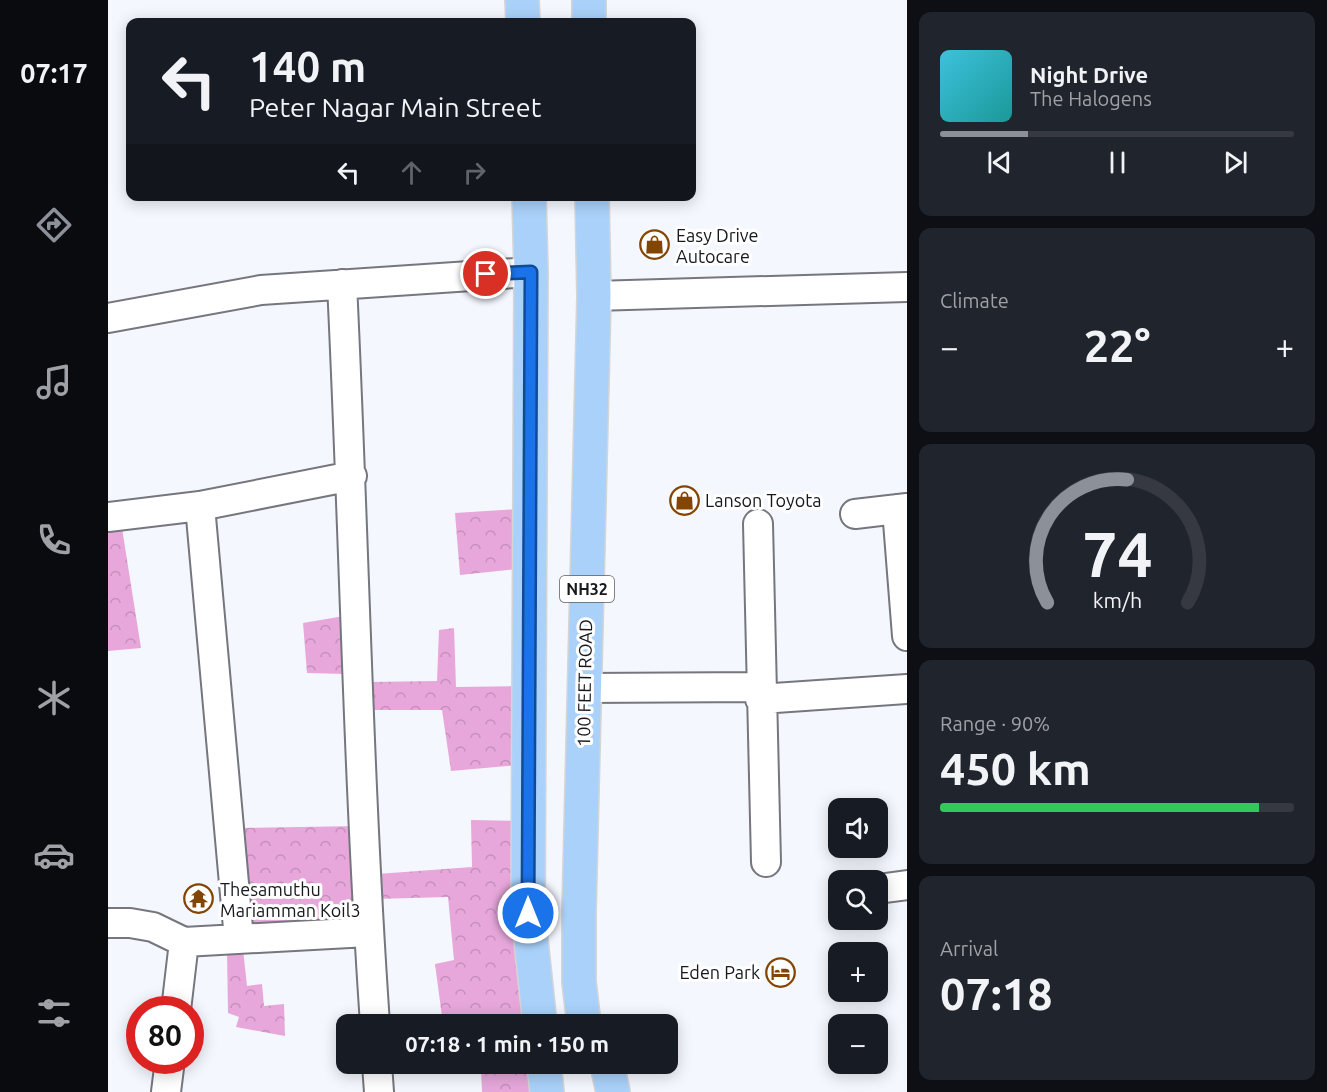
<!DOCTYPE html>
<meta charset="utf-8">
<style>
body{margin:0;font-family:Ubuntu,sans-serif;background:#20242c;color:#f1f3f6;height:100vh;display:flex;flex-direction:column;font-size:22px;white-space:nowrap}
*{box-sizing:border-box;margin:0}
p{font-size:20px;color:#9ea1a6}
.icon{flex:none;width:33px;height:33px;fill:none;stroke:currentColor;stroke-width:2;stroke-linecap:round;stroke-linejoin:round}
.map{position:relative;flex:1;overflow:hidden}
.side{display:flex;flex-direction:column;gap:12px;padding:12px;background:#0d0f14;width:420px}
.side>*{flex:none}
.banner{position:absolute;left:18px;top:18px;width:570px;height:183px;border-radius:12px;box-shadow:0 3px 15px #0003;background:#171b24;color:#f1f3f6;overflow:hidden}
.controls{position:absolute;left:720px;top:798px;display:grid;gap:12px}
.controls a{display:grid;place-items:center;width:60px;height:60px;border-radius:12px;background:#171b24;box-shadow:0 3px 15px #0003;font-size:30px}
.speed{position:absolute;left:18px;top:996px;display:flex;gap:12px;font-size:30px;font-weight:700;text-align:center}
.speed>*{display:grid;place-content:center;width:78px;height:78px;border-radius:50%;background:#171b24;box-shadow:0 3px 15px #0003;line-height:1}
.speed .limit{border:9px solid #d22;background:#fff;color:#111}
.pin{position:absolute;display:grid;place-items:center;width:51px;height:51px;color:#fff;margin:-26px;border:3px solid #fff;border-radius:50%;box-shadow:0 2px 6px #0007}
.me{position:absolute;width:66px;margin:-33px;rotate:0deg;stroke-linejoin:round;filter:drop-shadow(0 0 4px #0008)}
.turn{display:flex;align-items:center;gap:21px;height:126px;padding:0 24px;font-size:27px}
.turn .icon{width:78px;height:78px;stroke-width:2.5}
.turn b{display:block;font-size:42px;line-height:51px}
.lanes{display:flex;align-items:center;height:57px;padding:0 24px;background:#0003;justify-content:center;gap:30px;direction:ltr}
.lanes .off{opacity:.35}
.big{font-size:45px;font-weight:700;line-height:1.1}
.side .tile{flex:1;display:flex;flex-direction:column;justify-content:center;gap:9px;min-width:0;padding:0 21px;border-radius:12px;background:#20242c}
.side .dial{align-items:center;gap:0}
.dial svg{height:156px;overflow:visible;fill:none;stroke:#363941;stroke-width:7;stroke-linecap:round;text-anchor:middle}
.dial text{fill:#f1f3f6;stroke:none}
.song{display:flex;align-items:center;gap:18px}
.cover{width:72px;height:72px;border-radius:9px;background:linear-gradient(135deg,hsl(190 70% 55%),hsl(180 70% 35%))}
.played{height:6px;border-radius:3px;background:linear-gradient(90deg,#8c9099 25%,#363941 25%)}
.keys{display:flex;justify-content:space-around;direction:ltr}
.heat{display:flex;justify-content:space-between;align-items:center;font-size:33px;direction:ltr}
.charge{height:9px;border-radius:4px;background:linear-gradient(90deg,#34c759 90%,#363941 0)}
.trip{position:absolute;left:228px;top:1014px;width:342px;height:60px;border-radius:12px;background:#171b24;box-shadow:0 3px 15px #0003;font-weight:700;line-height:60px;text-align:center}
main{display:flex;flex:1;min-height:0}
.tabs{display:flex;flex-direction:column;width:108px;justify-content:space-around;align-items:center;background:#090b0e;color:#9ea1a6}
.tabs .icon{width:42px;height:42px}
.tabs .on{color:#8c9099}
.tabs b{font-size:27px;color:#f1f3f6}
.map>svg:first-child{display:block}
.forest{fill:url(#forest-crowns)}
.lines{fill:none;stroke-linecap:round;stroke-linejoin:round}
.street-casing{stroke:#75767e;stroke-width:32}
.highway-casing{stroke:#d5d5d6;stroke-width:36}
.street{stroke:#fff;stroke-width:28}
.highway{stroke:#a9d1f9;stroke-width:33}
.route-casing{stroke:#114b97;stroke-width:15}
.route{stroke:#1a73e8;stroke-width:10}
.labels{text-anchor:middle;dominant-baseline:central;stroke-width:6;stroke-linejoin:round;paint-order:stroke}
.shield{fill:#fff;stroke:#5d5d5f;stroke-width:1.5}
.shield-label{font-size:16px;font-weight:bold;fill:#17181b}
.poi-label{font-size:18px;fill:#17181b;stroke:#fff;text-anchor:start}
.street-label{font-size:18px;fill:#17181b;stroke:#fff}
</style>
<main>
<nav class="tabs">
<b>07:17</b>
<svg class="icon on" aria-label="directions" viewBox="0 0 24 24"><path d="M12 3l9 9-9 9-9-9zM9 14v-3h6M13 9l2 2-2 2"/></svg>
<svg class="icon" aria-label="music" viewBox="0 0 24 24"><path d="M9 18V5l10-2v13"/><circle cx="6" cy="18" r="3"/><circle cx="16" cy="16" r="3"/></svg>
<svg class="icon" aria-label="phone" viewBox="0 0 24 24"><path d="M5 4h4l2 5-3 2q2 4 5 5l2-3 5 2v4C11 20 4 13 5 4z"/></svg>
<svg class="icon" aria-label="climate" viewBox="0 0 24 24"><path d="M12 3v18M4 7l16 10M4 17L20 7"/></svg>
<svg class="icon" aria-label="car" viewBox="0 0 24 24"><path d="M5 17H2v-5l4-1 3-4h7l3 4 3 1v5h-3M9 17h6M6 11h13"/><circle cx="7" cy="17" r="2"/><circle cx="17" cy="17" r="2"/></svg>
<svg class="icon" aria-label="filters" viewBox="0 0 24 24"><path d="M4 7h16M4 17h16"/><circle cx="9" cy="7" r="2"/><circle cx="15" cy="17" r="2"/></svg>
</nav>
<div class="map">
<svg width="799" height="1092" viewBox="0 0 799 1092">
<defs>
<pattern id="forest-crowns" width="20" height="18" patternUnits="userSpaceOnUse" patternTransform="scale(1.5)"><rect width="20" height="18" fill="#e7a7db"/><path d="M2 6a3 3 0 1 1 6 0M12 15a3 3 0 1 1 6 0" fill="none" stroke="#c58fbb"/></pattern>
</defs>
<rect width="100%" height="100%" fill="#f5f7ff"/>
<path class="forest" d="M410,509L409,569L352,575L347,513Z
M13,522L33,648L0,651V530Z
M236,616L238,674L199,673L195,623Z
M346,628L348,687L412,686V765L343,771L334,710H263L261,682L329,681L331,630Z
M363,820L410,821L423,1024H335L327,964L346,960L340,897L268,899L269,874L364,867Z
M251,826L254,921L137,928L128,828Z
M135,949L139,986L154,984L156,1006L176,1004L177,1036L128,1027L131,1017L120,1013L119,951Z
M345,1064H427L431,1092H374L373,1069Z"/>
<g class="lines">
<defs>
<path id="street" d="M234,284C246,531 250,778 267,1024
M486,296L799,287
M0,318L153,290L423,272
M92,506L131,939
M789,509L799,636
M747,514L799,508
M0,517L92,506L244,476
M650,524L658,862
M476,688L652,687
M652,699L799,689
M770,889L799,885
M0,923H22L45,927L76,942L260,932
M68,1010L76,942
M269,1064L271,1092
M58,1092L62,1060"/>
<path id="highway" d="M414,0L415,22
M481,0V22
M421,196L423,272L420,913L432,1024
M476,1024L471,982V912L486,296L484,196
M436,1064L439,1092
M499,1064L505,1092"/>
</defs>
<use href="#street" class="street-casing"/>
<use href="#highway" class="highway-casing"/>
<use href="#street" class="street"/>
<use href="#highway" class="highway"/>
</g>
<g class="lines">
<defs>
<path id="route" d="M378,274L423,272L420,913"/>
</defs>
<use href="#route" class="route-casing"/>
<use href="#route" class="route"/>
</g>
<defs>
<symbol id="shop-ring" viewBox="-11 -11 22 22"><circle r="9.5" fill="#fff" stroke="#824502" stroke-width="1.5"/><path d="M-5-2.5h2.3a2.7 3.5 0 0 1 5.4 0H5L5.5 6h-11ZM-1.5-2.5h3a1.5 2.3 0 0 0-3 0Z" fill="#824502"/></symbol>
<symbol id="temple-ring" viewBox="-11 -11 22 22"><circle r="9.5" fill="#fff" stroke="#824502" stroke-width="1.5"/><path d="M0-6L5-2H3V0L6.5 2.5H4V6H1.5V3h-3V6H-4V2.5H-6.5L-3 0V-2H-5Z" fill="#824502"/></symbol>
<symbol id="hotel-ring" viewBox="-11 -11 22 22"><circle r="9.5" fill="#fff" stroke="#824502" stroke-width="1.5"/><path d="M-6-4.5h1.5V1H6V5H4.5V3h-9V5H-6ZM-4 0a1.8 1.8 0 1 1 3.6 0ZM.5 0V-2.5h3Q6-2.5 6 0Z" fill="#824502"/></symbol>
</defs>
<g fill-rule="evenodd">
<use href="#shop-ring" x="530" y="228" width="33" height="33"/>
<use href="#shop-ring" x="560" y="484" width="33" height="33"/>
<use href="#temple-ring" x="74" y="882" width="33" height="33"/>
<use href="#hotel-ring" x="656" y="956" width="33" height="33"/>
</g>
<g class="labels">
<rect class="shield" x="452" y="576" width="54" height="26" rx="4.5"/>
<g class="shield-label">
<text x="479" y="589">NH32</text>
</g>
<g class="poi-label">
<text x="568" y="235">Easy Drive<tspan x="568" dy="21">Autocare</tspan></text>
<text x="597" y="500">Lanson Toyota</text>
<text x="112" y="889">Thesamuthu<tspan x="112" dy="21">Mariamman Koil3</tspan></text>
<text x="652" y="972" text-anchor="end">Eden Park</text>
</g>
<g class="street-label">
<text transform="translate(476 683) rotate(-89)">100 FEET ROAD</text>
</g>
</g>
</svg>
<div class="controls">
<a><svg class="icon" aria-label="sound" viewBox="0 0 24 24"><path d="M4 9h4l5-4v14l-5-4H4zM17 9q2 3 0 6"/></svg></a>
<a><svg class="icon" aria-label="search" viewBox="0 0 24 24"><circle cx="10" cy="10" r="6"/><path d="M15 15l6 6"/></svg></a>
<a>+</a>
<a>−</a>
</div>
<div class="speed"><div class="limit">80</div></div>
<div class="pin" style="left:378px;top:274px;background:#d93025"><svg class="icon" aria-label="arrive" viewBox="0 0 24 24"><path d="M6 21V4h12l-3 4 3 4H6"/></svg></div>
<svg class="me" style="left:420px;top:913px" viewBox="-20 -20 40 40"><circle r="17" fill="#1a73e8" stroke="#fff" stroke-width="3"/><path d="M0-11L8 9 0 5-8 9z" fill="#fff"/></svg>
<div class="trip">07:18 · 1 min · 150 m</div>
<div class="banner">
<div class="turn"><svg class="icon" aria-label="left" viewBox="0 0 24 24"><path d="M17 20v-9H6M10 6l-5 5 5 5"/></svg><div><b>140 m</b>Peter Nagar Main Street</div></div>
<div class="lanes"><svg class="icon" aria-label="left" viewBox="0 0 24 24"><path d="M17 20v-9H6M10 6l-5 5 5 5"/></svg><svg class="icon off" aria-label="ahead" viewBox="0 0 24 24"><path d="M12 20V5M6 11l6-6 6 6"/></svg><svg class="icon off" aria-label="right" viewBox="0 0 24 24"><path d="M7 20v-9h11M14 6l5 5-5 5"/></svg></div>
</div>
</div>
<section class="side">
<div class="tile">
<div class="song"><i class="cover"></i><div><b>Night Drive</b><p>The Halogens</p></div></div>
<div class="played"></div>
<div class="keys"><svg class="icon" aria-label="previous" viewBox="0 0 24 24"><path d="M18 5L8 12l10 7zM5 5v14"/></svg><svg class="icon" aria-label="pause" viewBox="0 0 24 24"><path d="M8 5v14M16 5v14"/></svg><svg class="icon" aria-label="next" viewBox="0 0 24 24"><path d="M6 5l10 7-10 7zM19 5v14"/></svg></div>
</div>
<div class="tile"><p>Climate</p>
<div class="heat"><a>−</a><b class="big">22°</b><a>+</a></div>
</div>
<div class="tile dial"><svg viewBox="0 0 100 80">
<path d="M14 69A42 42 0 1 1 86 69"/>
<path d="M14 69A42 42 0 0 1 55 6" stroke="#8c9099"/>
<text x="50" y="56" font-size="32" font-weight="700">74</text>
<text x="50" y="72" font-size="11">km/h</text>
</svg></div>
<div class="tile"><p>Range · 90%</p><b class="big">450 km</b><div class="charge"></div></div>
<div class="tile"><p>Arrival</p><b class="big">07:18</b></div>
</section>
</main>
